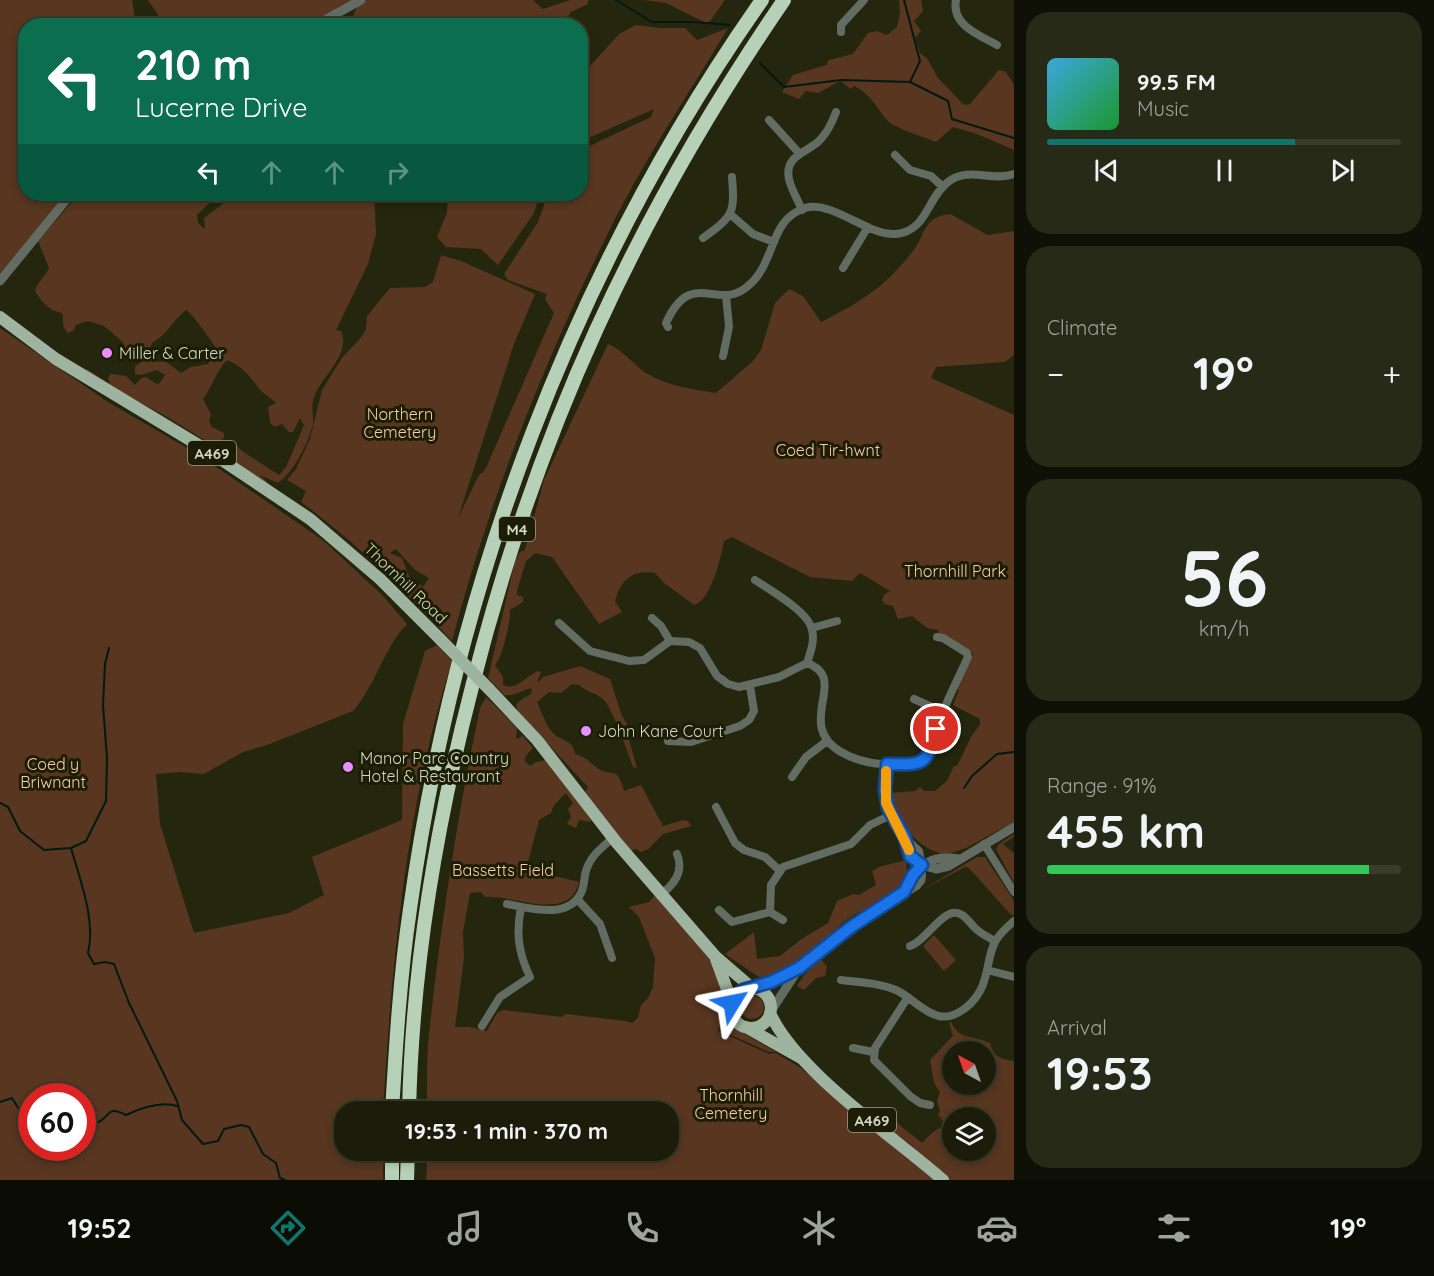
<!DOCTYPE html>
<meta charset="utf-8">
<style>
body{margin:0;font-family:Quicksand,sans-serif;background:#282a18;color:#f1f3f6;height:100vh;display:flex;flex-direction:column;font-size:22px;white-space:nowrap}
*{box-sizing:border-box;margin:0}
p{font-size:20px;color:#a0a29c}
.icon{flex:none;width:33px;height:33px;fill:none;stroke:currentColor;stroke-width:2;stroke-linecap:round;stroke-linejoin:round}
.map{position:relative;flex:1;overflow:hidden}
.drawer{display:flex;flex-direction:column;gap:12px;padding:12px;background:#0f1006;width:420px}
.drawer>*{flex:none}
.banner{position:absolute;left:18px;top:18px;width:570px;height:183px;border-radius:24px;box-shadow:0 3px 9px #0003,0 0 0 2px #393b2b;background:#0b6e4f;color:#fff;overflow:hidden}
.needle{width:39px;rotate:320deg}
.fabs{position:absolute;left:942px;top:1041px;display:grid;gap:12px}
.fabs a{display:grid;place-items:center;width:54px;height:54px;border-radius:50%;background:#1b1d0a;box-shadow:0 3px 9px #0003,0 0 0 2px #393b2b;font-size:30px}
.speed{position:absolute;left:18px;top:1083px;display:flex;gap:12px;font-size:30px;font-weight:700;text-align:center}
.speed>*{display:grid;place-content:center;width:78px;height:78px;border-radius:50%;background:#1b1d0a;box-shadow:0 3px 9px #0003,0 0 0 2px #393b2b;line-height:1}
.speed .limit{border:9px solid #d22;background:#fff;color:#111}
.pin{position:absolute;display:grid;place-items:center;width:51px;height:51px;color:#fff;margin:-26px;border:3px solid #fff;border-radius:50%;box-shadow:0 2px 6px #0007}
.me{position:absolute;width:66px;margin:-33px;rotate:55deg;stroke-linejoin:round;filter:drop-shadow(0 0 4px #0008)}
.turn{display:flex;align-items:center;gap:21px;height:126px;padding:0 18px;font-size:27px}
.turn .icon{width:78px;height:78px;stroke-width:2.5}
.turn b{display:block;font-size:42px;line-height:51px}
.lanes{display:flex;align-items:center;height:57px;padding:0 18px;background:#0003;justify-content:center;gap:30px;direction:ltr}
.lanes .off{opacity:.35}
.big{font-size:45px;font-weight:800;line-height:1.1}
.drawer .card{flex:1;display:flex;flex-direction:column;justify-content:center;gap:9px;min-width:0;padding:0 21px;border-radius:24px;background:#282a18}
.drawer .dial{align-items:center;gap:0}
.dial b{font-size:78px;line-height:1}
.song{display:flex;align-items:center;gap:18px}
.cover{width:72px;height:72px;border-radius:9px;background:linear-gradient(135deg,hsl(200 70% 55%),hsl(130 70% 35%))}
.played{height:6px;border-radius:3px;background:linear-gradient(90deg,#0f766e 70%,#393b2b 70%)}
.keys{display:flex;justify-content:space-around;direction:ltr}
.heat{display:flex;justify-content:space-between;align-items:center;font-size:33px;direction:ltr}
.charge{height:9px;border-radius:4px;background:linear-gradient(90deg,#34c759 91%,#393b2b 0)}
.trip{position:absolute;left:334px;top:1101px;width:345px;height:60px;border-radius:24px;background:#1b1d0a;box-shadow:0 3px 9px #0003,0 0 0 2px #393b2b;font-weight:800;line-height:60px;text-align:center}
.tabs{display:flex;height:96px;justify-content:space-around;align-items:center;background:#0b0c04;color:#a0a29c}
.tabs .icon{width:42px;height:42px}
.tabs .selected{color:#0f766e}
.tabs b{font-size:27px;color:#f1f3f6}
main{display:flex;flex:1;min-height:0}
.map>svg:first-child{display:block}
.green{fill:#583620;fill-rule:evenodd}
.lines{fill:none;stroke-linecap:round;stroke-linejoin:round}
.stream{stroke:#021914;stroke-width:2}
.minor{stroke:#626c62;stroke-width:8}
.tertiary{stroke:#626c62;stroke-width:9}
.primary{stroke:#9fb4a0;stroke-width:12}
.motorway{stroke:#b7d1b8;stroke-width:14}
.primary-bridge{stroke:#9fb4a0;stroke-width:12}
.route-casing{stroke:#114b97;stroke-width:15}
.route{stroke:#1a73e8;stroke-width:10}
.slow{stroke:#f59e0b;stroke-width:10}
.poi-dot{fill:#e98efe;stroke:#1b1d04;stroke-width:2}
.labels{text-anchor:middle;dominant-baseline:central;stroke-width:6;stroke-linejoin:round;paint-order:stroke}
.shield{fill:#1b1d04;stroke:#9c9e8c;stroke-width:1.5}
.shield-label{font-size:15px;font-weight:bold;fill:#d3d6c6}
.poi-label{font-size:16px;fill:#d3d6c6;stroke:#1b1d04;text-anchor:start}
.park-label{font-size:16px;fill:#fbcbad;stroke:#1b1d04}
.street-label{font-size:16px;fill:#d3d6c6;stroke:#1b1d04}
</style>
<main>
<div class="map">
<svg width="1014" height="1180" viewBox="0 0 1014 1180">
<rect width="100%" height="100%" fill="#24270d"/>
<path class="green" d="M0,0H132L135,19L140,25L26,26V194H65L44,223L0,275Z
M148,0H354L308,26L165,25Z
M367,0H533L543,9L570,0H588V4L571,12L562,25L350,26L357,6Z
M643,0H725L708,24L666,3Z
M899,0H921L923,11L914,21L921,31L915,38L920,53L927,58L938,78L964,105L970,104L999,70L1006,72L1014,85V150L977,134L953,127L936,142C924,137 894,128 887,120C874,105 873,96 854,86L851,89L840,81L818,93L806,91L799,99L782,92L793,75L826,65L829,60L853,54L868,33L877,31L887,35L897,27L900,13Z
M636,25L659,28H685L697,40L728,28C691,90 650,151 617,215C548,352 491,493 452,641C405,591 357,543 301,502L306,491L287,480L296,469L310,439L322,390L342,358L363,335L366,329L367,316L390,288L425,287L433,282L441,255L461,261L535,294L514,344L458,518L479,475L485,470L554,313L545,299L547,294L508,280L504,274L538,222L548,194H580L581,150L651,117L654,109L591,137L581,128V76L619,34ZM396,549L415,570L429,578L423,587L409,576L402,558L390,553Z
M79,194H218L197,215L198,223L205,229L204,218L236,194H374L376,234L368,264L336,330L341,331C352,356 318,378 313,401C311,408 314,417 313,424C309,442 293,473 278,483L260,475L271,486L221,453V450L228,442H233L242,451L279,475L286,467L304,425L300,418L293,432H289L282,424L275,427L270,423L268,407L276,403C270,397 261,393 257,386C251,377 239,364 227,360C217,370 212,387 203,399L211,414L209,421L212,427L224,433V438L217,444H213L214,446L169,418L85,373L87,369L110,384L108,378L111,374L126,376L135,385L141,378L146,377L158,385L165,375L157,370L141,375L135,374V367L146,358H153L157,362L165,361L181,373L191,367L208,364L218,351C213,343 192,313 186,310C172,321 167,335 152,343L146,357L138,361L128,356L123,342L104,326L88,321L76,325L74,330L68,333C62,327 63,323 63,315C59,310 56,313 51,309C43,304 39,297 35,291C37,282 45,277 49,268L38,241Z
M448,194H540L534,213L498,265L481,249L446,247L437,237L447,213Z
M950,214L988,235L1014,231V355L1005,362L936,367L931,378L1014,415V822L966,848L951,853L949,856C930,852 915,842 904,825C899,817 897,811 889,806L888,795L891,793L915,791L920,787L924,791H935L947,781L954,766H957L972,735L980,725V719L953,705L959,690L956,688L973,655L972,652H964L938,635V630L927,628L912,616L898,619L893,606L885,604L882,600L884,595L890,591L860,573L852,581L810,577L732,537L724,541C721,557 711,601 694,605L664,583L655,573C633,569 621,579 615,601L622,612L599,624L552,557L535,553L526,561L517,591V595L523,597V602L510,610C511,620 502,659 495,665L503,677V685C518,691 525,676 538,671L541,672L537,683L543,677L580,666L610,679L622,716L632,732L629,740L637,768L633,767C629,755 611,706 604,700C597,693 586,692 579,685L572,684L561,693L549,692L537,702C541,710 546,726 552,732C562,742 573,739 575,754C586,757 588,761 596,767C611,779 617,763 624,791L641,785L663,826L683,820L688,821L691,826L663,834L648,849L641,852L636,849L630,851L584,794L588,787L518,712L516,705L522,699L531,694L532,688C522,690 514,697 504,695L488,678L515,561L520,552L525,550L544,480L608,344C623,350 633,364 646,373C667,386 692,389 716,393L753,361L761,350L775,303L789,289L803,296L821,322C862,301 884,288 913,251C926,235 922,217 950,214Z
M0,328L108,402L199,455L324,541L383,596L407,624C383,649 376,685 353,711L267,745L243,752L204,774L180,772L156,774L160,824L194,933L289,913L324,895L312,857L402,820L403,724L425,651L437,645L452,661C406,806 392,959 383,1111L345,1112V1150L383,1151V1180H0ZM32,1096H82V1148H32Z
M486,697L517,728L516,739L523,736L533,748L525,757V761L530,766L536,762L547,760L591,820L590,822L579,820L576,828L567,824L571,817L568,809L573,803L566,793L554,805L551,813L539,820L528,862L546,874L579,882C569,924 513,894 485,897L481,892L470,893L463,932L464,958L455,1027H470L487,1031L497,1013L503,1010L561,1017L566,1014L626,1021L632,1023L638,1018L641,1005L648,998L653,987L655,958L639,917L629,907L649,902L656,894L714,961L726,1001L718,1031L769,1054L776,1053L801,1068L935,1180H426L427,1166L425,1151L669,1150V1112L426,1111C428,1086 426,1060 429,1034C441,924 457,816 480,708Z
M1014,834V837L1003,844L1014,853V883L996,849L999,844Z
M977,857H985L1014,901V914L1012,916L969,868L965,867L922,890Z
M906,860L907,873L903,883L864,915L859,912C847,919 839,924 833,934C824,937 821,943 814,949C800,961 778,978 759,977L725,954L754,932L757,959L780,956L800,940L828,923L837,901L853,894L859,895L876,885L872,871L879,867Z
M934,935L956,960L944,971L923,946Z
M821,959L827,967L825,976L816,978L804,990L797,986L804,975Z
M740 1007a12 12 0 1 1 24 0a12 12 0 1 1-24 0Z
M729,1021L740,1031L776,1052H769L724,1032Z
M949,1022H951C960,1041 974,1035 990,1043C994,1057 1000,1059 1014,1061V1180H946L910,1144L887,1129V1125L880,1117L890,1123L897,1122C906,1132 912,1134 922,1143C931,1135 935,1127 947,1126L938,1115L940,1111L937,1101L940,1092L934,1083L930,1060L953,1036ZM952,1052H986V1084H952ZM952,1118H986V1150H952Z"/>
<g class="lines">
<path class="stream" d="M616,0L652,22H694L730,25
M904,0L920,61L910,82
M760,63L784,87L841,80L910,82L948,101L952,119L1014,138
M964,788L972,776L997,754L1014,752
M0,803L8,807L20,831L44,850L71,848C80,880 96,920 88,953L94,964L105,962L114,964L129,1003L177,1101L182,1120L203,1144L218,1141L224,1129L241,1125L249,1127L263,1154L276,1163L280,1178L285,1180
M71,848L86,841L106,801L107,758L103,705L105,664L109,648
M0,1102L12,1098L22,1114L32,1115
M82,1124C87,1123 93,1124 97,1123C112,1116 106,1105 126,1115C141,1108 161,1101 177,1106"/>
<path class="minor" d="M956,0C951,25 979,35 997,45
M841,32V25L864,0
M769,120L799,153
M895,155L910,170L931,176L943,187
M802,210C798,200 791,189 789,179C784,156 806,153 819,141C827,133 832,123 836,112
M730,214L753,234L774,242
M703,238C733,216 735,214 732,177
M843,268L868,227
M668,327L666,323C692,266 717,313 748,286C777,262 768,220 805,208C833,200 867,236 896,234C927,231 927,198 948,182C969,166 992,182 1014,174
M723,356L729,327L726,295
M755,580C770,590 809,612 812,630C815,642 810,653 807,663
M652,618L661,626L670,641
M559,623L590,651L629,661L644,660L670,641L689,642L700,648L717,676L728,684L739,687L779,677L807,663
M812,628L837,621
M807,663C851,679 793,723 841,752C853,759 867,763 881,764C893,764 910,768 922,761C925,759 929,755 931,751C935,743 934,733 938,724C946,702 958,679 968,657L967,653L943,638L937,637
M914,699L943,712
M668,741L691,742L740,726L749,720L754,711L750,686
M887,764L885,790L888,808L905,838L910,856L922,865
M792,777L806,757L827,741
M716,807L735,843L744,850L765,857L779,870
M905,838L919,851L922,865
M984,844L1014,892
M662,894C675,883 684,871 677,854
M577,899L600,924L612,958
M507,904C529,908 568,920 581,893C584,887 584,881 585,875C588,858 601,848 613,838
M719,910L732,922L770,912L771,885L783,867L851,844L870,825L891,815
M770,912L783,920
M910,946C927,941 945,903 962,915C967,918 971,924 975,928C981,934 988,937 995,941
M987,970L1014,977
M841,980C859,982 879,983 896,990C909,996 918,1007 931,1013C950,1024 971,1007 980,991C989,975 987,957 995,942C999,934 1007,927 1014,921
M908,997L875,1048L874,1060L910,1096L920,1103L930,1105
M482,1026L500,997L530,977C518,952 516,933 521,907
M853,1048L873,1052"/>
<path class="tertiary" d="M314,26L361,0
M0,281L71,194
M922,865L936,869L949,866L1014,827
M904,892C921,867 925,854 959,859
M753,988L799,968L867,916L916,886L921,880L922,865
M771,1011L799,968"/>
<path class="primary" d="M0,317L56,359L210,452L310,519L380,579L440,639
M489,689L537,740L617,843L715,956L752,988
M716,959L732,1003
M731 1008a20 20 0 1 1 40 0a20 20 0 1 1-40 0Z
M770,1013C796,1071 893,1136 943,1180
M746,1027L801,1058"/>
<path class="motorway" d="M392,1112C396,1044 400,976 410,909C455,585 573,269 762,0
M409,1112C412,968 436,826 472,687C536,433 636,216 784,0
M392,1150V1180
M407,1180L408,1150"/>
<path class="primary-bridge" d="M440,639L489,689"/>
</g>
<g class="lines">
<defs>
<path id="route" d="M732,1003L736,995L743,990L771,982L799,968L851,927L904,892L913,875L922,865L910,856L905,838L888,808L885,790L887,764C924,765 927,766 936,729"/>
</defs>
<use href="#route" class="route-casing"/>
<use href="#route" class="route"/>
<path class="slow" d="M886,771V803L909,850"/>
</g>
<g class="poi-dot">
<circle cx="107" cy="353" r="6"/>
<circle cx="586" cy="731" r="6"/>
<circle cx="348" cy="767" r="6"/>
</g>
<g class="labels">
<g class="shield">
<rect x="188" y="441" width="48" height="24" rx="4.5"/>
<rect x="499" y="517" width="36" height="24" rx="4.5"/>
<rect x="848" y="1108" width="48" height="24" rx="4.5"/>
</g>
<g class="shield-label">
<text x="212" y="453">A469</text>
<text x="517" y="529">M4</text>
<text x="872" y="1120">A469</text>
</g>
<g class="poi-label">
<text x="119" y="353">Miller &amp; Carter</text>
<text x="598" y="731">John Kane Court</text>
<text x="360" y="758">Manor Parc Country<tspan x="360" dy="18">Hotel &amp; Restaurant</tspan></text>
</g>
<g class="park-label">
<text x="400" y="414">Northern<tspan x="400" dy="18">Cemetery</tspan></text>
<text x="828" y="450">Coed Tir-hwnt</text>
<text x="955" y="571">Thornhill Park</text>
<text x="53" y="764">Coed y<tspan x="53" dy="18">Briwnant</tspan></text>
<text x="503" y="870">Bassetts Field</text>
<text x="731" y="1095">Thornhill<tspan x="731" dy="18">Cemetery</tspan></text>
</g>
<g class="street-label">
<text transform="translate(406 583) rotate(44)">Thornhill Road</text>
</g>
</g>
</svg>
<div class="fabs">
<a><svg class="needle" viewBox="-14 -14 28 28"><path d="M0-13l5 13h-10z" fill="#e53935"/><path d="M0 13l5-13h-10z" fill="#a0a29c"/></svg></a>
<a><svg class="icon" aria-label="layers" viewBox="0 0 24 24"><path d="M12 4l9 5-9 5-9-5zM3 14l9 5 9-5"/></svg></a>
</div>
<div class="speed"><div class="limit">60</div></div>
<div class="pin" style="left:936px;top:729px;background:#d93025"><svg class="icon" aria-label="arrive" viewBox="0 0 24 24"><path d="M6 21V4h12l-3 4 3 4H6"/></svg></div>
<svg class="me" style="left:732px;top:1003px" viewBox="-20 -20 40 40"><path d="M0-17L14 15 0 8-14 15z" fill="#1a73e8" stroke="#fff" stroke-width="4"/></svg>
<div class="trip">19:53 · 1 min · 370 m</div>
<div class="banner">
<div class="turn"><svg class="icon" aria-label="left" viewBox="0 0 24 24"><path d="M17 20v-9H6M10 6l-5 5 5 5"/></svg><div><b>210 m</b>Lucerne Drive</div></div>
<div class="lanes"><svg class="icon" aria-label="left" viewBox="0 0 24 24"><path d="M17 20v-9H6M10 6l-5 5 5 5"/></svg><svg class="icon off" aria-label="ahead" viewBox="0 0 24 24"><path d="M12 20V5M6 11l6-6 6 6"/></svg><svg class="icon off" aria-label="ahead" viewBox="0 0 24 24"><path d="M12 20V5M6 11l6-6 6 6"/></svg><svg class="icon off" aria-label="right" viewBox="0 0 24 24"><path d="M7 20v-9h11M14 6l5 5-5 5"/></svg></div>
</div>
</div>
<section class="drawer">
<div class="card">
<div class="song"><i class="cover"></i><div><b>99.5 FM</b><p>Music</p></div></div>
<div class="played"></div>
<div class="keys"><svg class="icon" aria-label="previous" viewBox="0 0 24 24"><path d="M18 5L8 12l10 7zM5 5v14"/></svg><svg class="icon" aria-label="pause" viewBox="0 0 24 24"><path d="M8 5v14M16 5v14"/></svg><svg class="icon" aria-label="next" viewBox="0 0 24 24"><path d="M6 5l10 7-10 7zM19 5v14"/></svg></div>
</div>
<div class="card"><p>Climate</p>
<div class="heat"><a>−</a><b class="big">19°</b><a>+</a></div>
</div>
<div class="card dial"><b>56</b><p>km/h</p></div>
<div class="card"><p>Range · 91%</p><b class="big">455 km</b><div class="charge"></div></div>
<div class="card"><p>Arrival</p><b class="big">19:53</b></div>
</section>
</main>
<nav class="tabs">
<b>19:52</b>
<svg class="icon selected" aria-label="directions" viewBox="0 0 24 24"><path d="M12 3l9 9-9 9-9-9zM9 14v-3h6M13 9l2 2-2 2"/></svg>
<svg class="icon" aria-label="music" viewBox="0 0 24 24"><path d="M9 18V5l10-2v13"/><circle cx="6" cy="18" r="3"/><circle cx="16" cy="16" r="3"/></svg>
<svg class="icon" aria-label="phone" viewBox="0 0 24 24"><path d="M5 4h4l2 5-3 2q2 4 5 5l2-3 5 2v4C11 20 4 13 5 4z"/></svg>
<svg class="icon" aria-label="climate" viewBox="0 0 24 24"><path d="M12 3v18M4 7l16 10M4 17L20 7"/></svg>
<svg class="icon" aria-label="car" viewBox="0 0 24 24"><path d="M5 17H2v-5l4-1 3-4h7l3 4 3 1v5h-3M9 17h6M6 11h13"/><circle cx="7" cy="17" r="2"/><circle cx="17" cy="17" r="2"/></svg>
<svg class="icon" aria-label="filters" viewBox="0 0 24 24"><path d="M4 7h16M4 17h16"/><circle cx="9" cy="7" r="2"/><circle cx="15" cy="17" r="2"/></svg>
<b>19°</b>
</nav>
